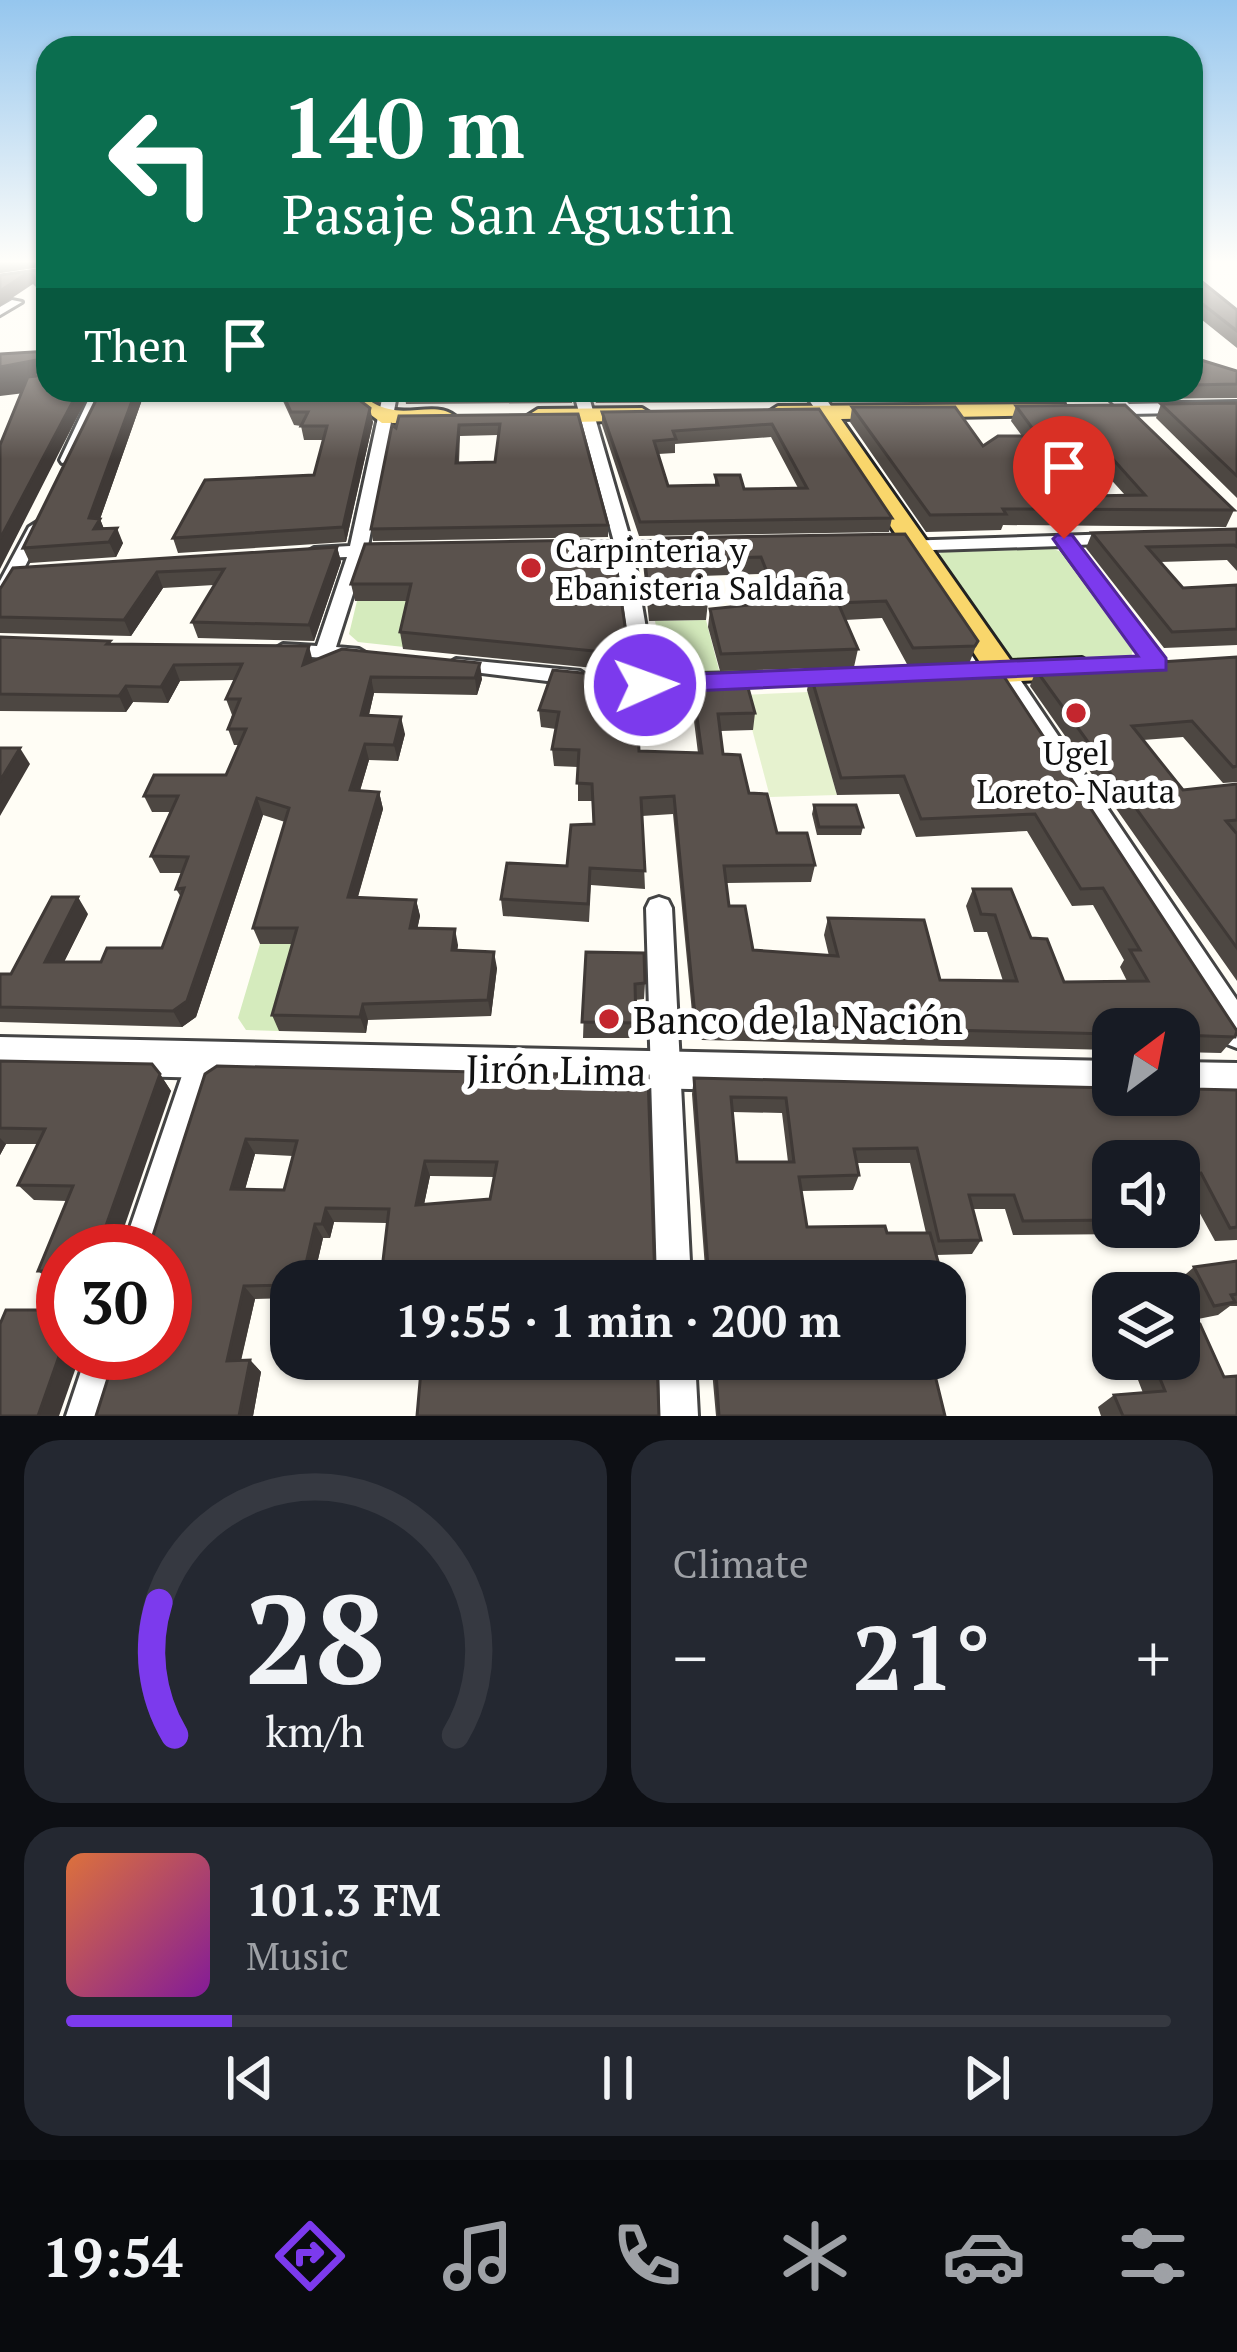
<!DOCTYPE html>
<meta charset="utf-8">
<style>
body{margin:0;font-family:"PT Serif",serif;background:#242831;color:#f1f3f6;height:100vh;display:flex;flex-direction:column;font-size:45px;white-space:nowrap}
*{box-sizing:border-box;margin:0}
p{font-size:39px;color:#9ea1a6}
.icon{flex:none;width:66px;height:66px;fill:none;stroke:currentColor;stroke-width:2;stroke-linecap:round;stroke-linejoin:round}
.map{position:relative;height:1416px;overflow:hidden}
.drawer{display:flex;flex-direction:column;gap:24px;padding:24px;background:#0d0f14;flex:1}
.drawer>*{flex:none}
.hud{position:absolute;left:36px;top:36px;width:1167px;height:366px;border-radius:36px;box-shadow:0 3px 9px #0004;background:#0b6e4f;color:#fff;overflow:hidden}
.needle{width:78px;rotate:32deg}
.controls{position:absolute;left:1092px;top:1008px;display:grid;gap:24px}
.controls a{display:grid;place-items:center;width:108px;height:108px;border-radius:24px;background:#171b24;box-shadow:0 3px 9px #0004;font-size:60px}
.speed{position:absolute;left:36px;top:1224px;display:flex;gap:24px;font-size:60px;font-weight:700;text-align:center}
.speed>*{display:grid;place-content:center;width:156px;height:156px;border-radius:50%;background:#171b24;box-shadow:0 3px 9px #0004;line-height:1}
.speed .limit{border:18px solid #d22;background:#fff;color:#111}
.pin{position:absolute;display:grid;place-items:center;width:102px;height:102px;color:#fff;margin:-123px -51px;border-radius:50% 50% 50% 0;rotate:-45deg;box-shadow:0 0 12px #0007}
.pin .icon{rotate:45deg}
.me{position:absolute;width:132px;margin:-66px;rotate:88deg;stroke-linejoin:round;filter:drop-shadow(0 0 9px #0008)}
.turn{display:flex;align-items:center;gap:42px;height:252px;padding:0 48px;font-size:54px}
.turn .icon{width:156px;height:156px;stroke-width:2.5}
.turn b{display:block;font-size:84px;line-height:102px}
.then{display:flex;align-items:center;height:114px;padding:0 48px;background:#0003;gap:24px;font-size:45px}
.big{font-size:90px;font-weight:600;line-height:1.1}
.drawer .widget{flex:1;display:flex;flex-direction:column;justify-content:center;gap:18px;min-width:0;padding:0 42px;border-radius:36px;background:#242831}
.drawer .dial{align-items:center;gap:0}
.dial svg{height:312px;overflow:visible;fill:none;stroke:#363941;stroke-width:7;stroke-linecap:round;text-anchor:middle}
.dial text{fill:#f1f3f6;stroke:none}
.song{display:flex;align-items:center;gap:36px}
.cover{width:144px;height:144px;border-radius:18px;background:linear-gradient(135deg,hsl(20 70% 55%),hsl(290 70% 35%))}
.played{height:12px;border-radius:6px;background:linear-gradient(90deg,#7c3aed 15%,#363941 15%)}
.keys{display:flex;justify-content:space-around;direction:ltr}
.heat{display:flex;justify-content:space-between;align-items:center;font-size:66px;direction:ltr}
.drawer .tiles{flex:1;display:grid;gap:24px;grid-template-columns:1fr 1fr}
.widget:last-child{grid-column:span 2}
.trip{position:absolute;left:270px;top:1260px;width:696px;height:120px;border-radius:36px;background:#171b24;box-shadow:0 3px 9px #0004;font-weight:600;line-height:120px;text-align:center}
.tab-bar{display:flex;height:192px;justify-content:space-around;align-items:center;background:#090b0e;color:#9ea1a6}
.tab-bar .icon{width:84px;height:84px}
.tab-bar .selected{color:#7c3aed}
.tab-bar b{font-size:54px;color:#f1f3f6}
.map>svg:first-child{display:block}
.green{fill:#d5ebbd}
.pitch{fill:#e6f2cf}
.lines{fill:none;stroke-linecap:round;stroke-linejoin:round}
.minor-casing{stroke:#444;stroke-width:6}
.tertiary-casing{stroke:#444;stroke-width:6}
.primary-casing{stroke:#222;stroke-width:6}
.minor{fill:#fff;fill-rule:evenodd}
.tertiary{fill:#fff;fill-rule:evenodd}
.primary{fill:#f9d66b;fill-rule:evenodd}
.wall{fill:#4d4742;fill-rule:evenodd}
.shaded-wall{fill:#3f3936}
.building{fill:#5a524d;stroke:#3f3936;stroke-width:3;fill-rule:evenodd}
.route{fill:#7c3aed;stroke:#51269a;stroke-width:3}
.poi-dot{fill:#c4262e;stroke:#fff;stroke-width:4.5}
.labels{text-anchor:middle;dominant-baseline:central;stroke-width:12;stroke-linejoin:round;paint-order:stroke}
.poi-label{font-size:33px;fill:#111;stroke:#fff;text-anchor:start}
.near-poi-label{font-size:39px;fill:#111;stroke:#fff;text-anchor:start}
.near-street-label{font-size:39px;fill:#111;stroke:#fff}
</style>
<div class="map">
<svg width="1237" height="1416" viewBox="0 0 1237 1416">
<rect width="100%" height="100%" fill="#fffdf5"/>
<path class="green" d="M1053,549L1062,552L1134,648L1131,656L1006,660L936,557L942,552Z
M357,601H414L404,647L358,642L349,634Z
M706,620L720,674L676,675L664,668L655,621Z
M260,944H303L279,1031L246,1030L238,1018Z"/>
<path class="pitch" d="M808,692L837,795L770,797L743,695Z"/>
<g class="lines">
<defs>
<path id="minor" d="M12,300L22,302L0,315V307Z
M93,390H107L74,460L62,463L60,460Z
M384,390H398L368,546L391,545L400,550L391,555L365,556L336,647L359,649L369,655L359,661L276,654L273,650L283,644L317,646L347,557L314,558L305,553L314,548L350,546Z
M573,390H587L631,542H667L676,547L667,552H633L654,675L837,671L847,678L844,683L653,688L645,692L610,687L607,682L610,677L633,675L616,553H560L551,548L560,543L614,542Z
M1100,390H1115L1134,409L1122,412Z
M37,522L45,527L9,598L0,603V581L29,527Z
M1116,534L1124,539L1122,543L1077,545L1164,660L1167,664L1164,668H1150L1060,546L902,551L893,546L902,541Z
M456,659L580,671L590,678L580,685L449,669L446,665Z
M659,897L668,900L672,908L691,1281H657L646,908L650,900Z
M202,1047L212,1051L217,1061L156,1251H122L187,1061L192,1051Z
M87,1353H123L104,1416H66Z
M659,1359H695L698,1416H660Z"/>
<path id="tertiary" d="M802,390H820L835,412L832,416H820Z
M1237,402V412L1127,414L1118,409L1127,404Z
M1002,664L1011,666L1237,1000V1048L1224,1043L989,672Z
M0,1037L1113,1061V1095H1122L1113,1099L0,1073Z
M1179,1062L1237,1063V1101L1179,1100L1167,1095H1179Z"/>
<path id="primary" d="M337,390C366,390 366,404 389,409C411,415 437,402 455,416L444,423H382Z
M1064,404V414L1056,415L841,419L1011,661L1082,658L1098,668L1082,678L1002,682L991,679L820,419L778,420L767,413L778,406Z
M642,408L653,415L650,420L538,423L527,416L538,409Z"/>
</defs>
<use href="#minor" class="minor-casing"/>
<use href="#tertiary" class="tertiary-casing"/>
<use href="#primary" class="primary-casing"/>
<use href="#minor" class="minor"/>
<use href="#tertiary" class="tertiary"/>
<use href="#primary" class="primary"/>
</g>
<path class="wall" d="M0,261H48V299L33,284L0,275L44,269L46,266L0,273Z
M1191,273L1237,310V348L1191,311Z
M1191,357L1237,371V398L1131,399L1121,390H1191Z
M101,390L155,396L143,397L100,519L104,529L123,543L116,557L30,563L23,548Z
M268,390H346L373,422L346,542L178,553L173,538L314,475L323,440H304L301,426L294,425L283,401Z
M404,390H573L572,403L406,404Z
M591,390H790L789,402L596,403Z
M831,390H1107L1103,400L836,401Z
M1237,403V498L1156,418L1161,404Z
M1016,406L1234,510L1226,527L1003,525L1001,530L926,532L850,422L852,407L983,446L1022,436L1011,421ZM1105,473L1125,495L1085,496L1067,474Z
M819,409L892,518L889,532L639,536L602,425V412ZM771,437L798,488L744,489L715,475V485L668,486L658,454L675,453V444Z
M578,414L608,525V537L373,541L371,529L396,428ZM498,435L495,462L459,463L460,436Z
M1237,529V571L1227,560L1160,562L1183,588L1237,585V646V645L1164,648L1086,548L1092,533Z
M905,534L978,641L969,664L908,666L882,618L845,620L858,649L854,667L720,671L708,627L710,609L770,603L759,574L701,576L708,602L706,620L649,621L643,563V546Z
M586,540L587,557L584,560L628,664L614,670L403,649L400,632L407,601H355L351,584Z
M337,547L341,562L314,641L198,638L192,622L214,585L163,588L131,636L0,633V589Z
M0,637L110,641L112,644L313,661L482,679L477,695L374,693L369,715L405,734L398,761L369,760L360,791L379,792L383,809L358,897L416,900L420,916L417,929L458,945L457,950L497,968L491,1016L368,1020L366,1033L279,1031L272,1015L292,944H260L253,928L285,822L263,815L196,1017L182,1027L0,1022V974H11L88,914L64,962H101L162,948L181,897L176,889L182,873H160L151,856L171,812H152L144,796L226,775L239,745H234L228,729L232,715L226,699L235,680L180,681L168,703L133,702L126,712L0,711Z
M1237,657V782L1223,783L1183,737L1143,740L1183,790L1237,784V981L1030,686L1036,670Z
M999,669L1235,1037L1221,1053L1179,1052V1029H1113V1050L702,1040L694,1033L673,814L642,816L645,889L591,885L589,922L503,916L501,899L567,866L593,824L592,801H578V767L554,766L552,749L556,729L541,727L539,710L654,691L755,713L753,730L720,731L723,754L777,833L815,865L811,882L726,883L729,906L753,950L829,956L824,935L828,918L940,980L1003,981L987,932H974L966,906L973,889L1031,938L1064,982L1127,981L1120,967L1124,960L1093,905L1072,906L1027,831L916,837L899,794L837,795L807,690L810,673ZM694,721L698,753L639,751L638,723Z
M814,805L863,827L861,835H817L812,814Z
M586,952L645,983L644,999L635,1000V1038H583Z
M0,1061L160,1074L171,1091L40,1310L51,1281L38,1271L67,1201L34,1200L18,1185L37,1144H6L0,1155Z
M205,1074L648,1076L655,1281H382L387,1223L334,1222L330,1238H323L313,1281H291V1298L255,1299L241,1361L250,1360L261,1372L253,1416H96ZM255,1154L293,1156L284,1190L245,1189ZM430,1176L494,1177L490,1199L424,1204Z
M694,1078L1237,1090V1240L1215,1241L1186,1188H1179V1161H1113V1227H1179L1181,1230L1167,1244L1136,1245L1131,1234L1013,1235L1005,1209H973L981,1240L972,1254L936,1255L939,1265L931,1278L898,1279V1281H706L692,1094ZM733,1112L782,1113L788,1162H737ZM857,1163H910L926,1233H887L807,1227L801,1191L853,1190L859,1175Z
M1237,1261V1306H1230L1218,1315L1198,1319L1179,1280L1194,1267Z
M711,1359H931L945,1416H716Z
M1130,1359H1179L1237,1416H1101L1098,1407L1114,1395L1143,1393Z"/>
<path class="shaded-wall" d="M0,261H45L47,266L0,273Z
M29,272L33,284L0,306V291Z
M42,359L48,373L0,381V367Z
M27,379L33,392L0,396V382Z
M79,390H91L0,569V539Z
M136,390H156L155,396L143,397L100,519L106,534L101,544L89,518Z
M370,408L373,422L346,542L343,527Z
M117,528L123,543L116,557L109,542Z
M586,540L587,557L564,578L563,561Z
M337,547L341,562L314,641L309,625Z
M157,572L163,588L131,636L124,620Z
M309,646L313,662L303,665Z
M628,646V664L614,670V653Z
M480,663L482,679L477,695L475,678Z
M174,665L180,681L168,703L161,687Z
M371,677L374,693L365,731L361,715Z
M126,686L133,702L126,712L119,696Z
M401,717L405,734L398,761L394,745Z
M365,744L369,760L355,807L350,790Z
M20,748L30,764L0,816V781Z
M379,792L383,809L353,913L348,897Z
M257,798L263,815L196,1017L182,1027L173,1011Z
M78,897L88,914L56,978L45,962Z
M416,900L420,916L414,945L410,928Z
M455,929L458,945L455,966L452,950Z
M494,952L497,968L491,1016L488,1000Z
M363,1004L368,1020L366,1033L360,1017Z
M160,1074L171,1091L116,1251H97Z
M0,1138L6,1144L0,1155Z
M246,1139L255,1154L241,1204L231,1189Z
M425,1161L430,1176L421,1219L416,1205Z
M326,1208L334,1222L330,1238L322,1224Z
M315,1224L323,1238L313,1281H302Z
M244,1286L255,1299L238,1372L227,1361Z
M63,1345V1353H81L59,1416H38Z
M250,1360L261,1372L253,1416H239Z"/>
<path class="building" d="M48,261V292L29,272L0,291V275L44,269Z
M1191,273L1237,310V331L1191,295Z
M48,351V390H79L0,539V445L27,379L0,382V380L46,375L42,359L0,367V354Z
M1191,357L1237,371V384L1191,385Z
M101,390H136L89,518L100,519L94,529L117,528L109,542L23,548Z
M281,390H346L370,408L343,527L173,538L205,480L314,475L327,426H301L308,412H291Z
M404,390H539L404,391Z
M1237,403V476L1161,404Z
M1125,405L1234,510L1003,509L1006,514L930,515L852,407H955L983,446L998,436H1038L1016,406ZM1111,457L1145,495L1085,496L1055,458Z
M819,409L892,518L640,522L602,412ZM772,424L807,488L744,489L740,475H715L718,485L668,486L654,441L676,439L673,431Z
M578,414L608,525L371,529L392,425L396,428L399,416ZM500,424L495,462L456,463L459,425Z
M1237,529V547L1234,545L1147,547L1183,588L1237,585V629L1172,632L1092,533Z
M905,534L978,641L975,646L913,648L886,601L838,603L858,649L721,654L710,609L779,602L761,557L697,559L708,602L650,604L643,546L658,538Z
M586,540L563,561L615,558L628,646L614,653L400,632L411,584H351L365,544Z
M337,547L309,625L192,622L224,569L157,572L124,620L0,617V589L13,568Z
M0,637L110,641L107,644L309,646L303,665L342,649L480,663L475,678L371,677L361,715L401,717L394,745L365,744L350,790L379,792L348,897L416,900L410,928L455,929L452,950L494,952L488,1000L363,1004L360,1017L272,1015L297,928H253L289,808L257,798L187,1001L173,1011L0,1007V974H11L52,897H78L45,962H101L107,948H162L184,888L176,889L188,857L151,856L178,796H144L154,775H226L246,729H228L240,699H226L242,664L174,665L161,687L126,686L119,696L0,694Z
M1237,657V766L1233,767L1192,721L1132,726L1183,790L1237,784V820L1226,821L1237,834V948L1036,670Z
M999,669L1237,1031L1235,1037L1179,1035V1029H1113V1034L704,1024L695,1016L674,796L641,798L645,871L590,868L588,904L501,899L507,863L567,866L571,825L594,824L592,784L577,783L579,750L552,749L559,712L539,710L553,670L633,678L654,691L672,680L745,677L755,713L718,714L723,754L740,755L749,793L767,794L777,833H807L815,865L724,866L729,906H745L753,950L838,956L828,918L924,920L940,980L1017,981L995,915L981,914L973,889H1011L1031,938L1047,939L1064,982L1148,981L1130,950H1140L1103,888L1081,889L1035,814L921,819L904,776L841,778L810,673ZM695,703L702,753L639,751L637,705Z
M0,748H20L0,781Z
M814,805H856L863,827H819Z
M586,952L644,953L645,983L635,984L636,1023L582,1022Z
M0,1061L152,1064L160,1074L97,1251H63V1345L38,1416H0V1324L6,1310H40L54,1271H38L73,1186L18,1185L45,1129L0,1128Z
M217,1066L648,1076L655,1281H579L578,1269L467,1272V1281H429L430,1274L381,1278L389,1209L326,1208L322,1224H315L302,1281H291V1285L244,1286L227,1361L250,1360L239,1416H96L116,1353H165V1251H148L205,1074ZM246,1139L297,1141L284,1190L231,1189ZM425,1161L497,1162L490,1199L416,1205Z
M694,1078L1113,1088V1095H1179V1082L1192,1089L1237,1090V1227L1230,1228L1201,1173L1179,1175V1161H1113V1220L1023,1221L1014,1195H969L981,1240L939,1241L917,1148L854,1149L859,1175L799,1177L807,1227L885,1226L887,1233H930L939,1265L895,1267L898,1281H709ZM731,1097L786,1098L794,1162H737Z
M1179,1225L1181,1230L1149,1231L1147,1227H1179Z
M1237,1261V1294L1231,1295L1235,1302L1214,1306L1194,1267Z
M1200,1324L1224,1377L1237,1376V1416H1123L1114,1395L1165,1391L1152,1359H1179V1325Z
M422,1359H657L659,1416H417Z
M715,1359H931L945,1416H719Z"/>
<linearGradient id="sky" x2="0" y2="1"><stop stop-color="#95c6ee"/><stop offset="0.57" stop-color="#fffefa"/><stop offset="1" stop-color="#fffefa" stop-opacity="0"/></linearGradient>
<rect width="1237" height="459" fill="url(#sky)"/>
<path class="route" d="M1057,535H1072L1166,658V670L645,693L632,685L645,676L1138,656L1053,539Z"/>
<g class="poi-dot">
<circle cx="531" cy="568" r="12"/>
<circle cx="1076" cy="713" r="12"/>
<circle cx="609" cy="1019" r="12"/>
</g>
<g class="labels">
<g class="poi-label">
<text x="555" y="549">Carpinteria y<tspan x="555" dy="38">Ebanisteria Saldaña</tspan></text>
<text x="1076" y="752" text-anchor="middle">Ugel<tspan x="1076" dy="38">Loreto-Nauta</tspan></text>
</g>
<g class="near-poi-label">
<text x="633" y="1019">Banco de la Nación</text>
</g>
<g class="near-street-label">
<text transform="translate(556 1069) rotate(1)">Jirón Lima</text>
</g>
</g>
</svg>
<div class="controls">
<a><svg class="needle" viewBox="-14 -14 28 28"><path d="M0-13l5 13h-10z" fill="#e53935"/><path d="M0 13l5-13h-10z" fill="#9ea1a6"/></svg></a>
<a><svg class="icon" aria-label="sound" viewBox="0 0 24 24"><path d="M4 9h4l5-4v14l-5-4H4zM17 9q2 3 0 6"/></svg></a>
<a><svg class="icon" aria-label="layers" viewBox="0 0 24 24"><path d="M12 4l9 5-9 5-9-5zM3 14l9 5 9-5"/></svg></a>
</div>
<div class="speed"><div class="limit">30</div></div>
<div class="pin" style="left:1064px;top:539px;background:#d93025"><svg class="icon" aria-label="arrive" viewBox="0 0 24 24"><path d="M6 21V4h12l-3 4 3 4H6"/></svg></div>
<svg class="me" style="left:645px;top:685px" viewBox="-20 -20 40 40"><circle r="17" fill="#7c3aed" stroke="#fff" stroke-width="3"/><path d="M0-11L8 9 0 5-8 9z" fill="#fff"/></svg>
<div class="trip">19:55 · 1 min · 200 m</div>
<div class="hud">
<div class="turn"><svg class="icon" aria-label="left" viewBox="0 0 24 24"><path d="M17 20v-9H6M10 6l-5 5 5 5"/></svg><div><b>140 m</b>Pasaje San Agustin</div></div>
<div class="then">Then<svg class="icon" aria-label="arrive" viewBox="0 0 24 24"><path d="M6 21V4h12l-3 4 3 4H6"/></svg></div>
</div>
</div>
<section class="drawer">
<div class="tiles">
<div class="widget dial"><svg viewBox="0 0 100 80">
<path d="M14 69A42 42 0 1 1 86 69"/>
<path d="M14 69A42 42 0 0 1 10 35" stroke="#7c3aed"/>
<text x="50" y="56" font-size="32" font-weight="700">28</text>
<text x="50" y="72" font-size="11">km/h</text>
</svg></div>
<div class="widget"><p>Climate</p>
<div class="heat"><a>−</a><b class="big">21°</b><a>+</a></div>
</div>
<div class="widget">
<div class="song"><i class="cover"></i><div><b>101.3 FM</b><p>Music</p></div></div>
<div class="played"></div>
<div class="keys"><svg class="icon" aria-label="previous" viewBox="0 0 24 24"><path d="M18 5L8 12l10 7zM5 5v14"/></svg><svg class="icon" aria-label="pause" viewBox="0 0 24 24"><path d="M8 5v14M16 5v14"/></svg><svg class="icon" aria-label="next" viewBox="0 0 24 24"><path d="M6 5l10 7-10 7zM19 5v14"/></svg></div>
</div>
</div>
</section>
<nav class="tab-bar">
<b>19:54</b>
<svg class="icon selected" aria-label="directions" viewBox="0 0 24 24"><path d="M12 3l9 9-9 9-9-9zM9 14v-3h6M13 9l2 2-2 2"/></svg>
<svg class="icon" aria-label="music" viewBox="0 0 24 24"><path d="M9 18V5l10-2v13"/><circle cx="6" cy="18" r="3"/><circle cx="16" cy="16" r="3"/></svg>
<svg class="icon" aria-label="phone" viewBox="0 0 24 24"><path d="M5 4h4l2 5-3 2q2 4 5 5l2-3 5 2v4C11 20 4 13 5 4z"/></svg>
<svg class="icon" aria-label="climate" viewBox="0 0 24 24"><path d="M12 3v18M4 7l16 10M4 17L20 7"/></svg>
<svg class="icon" aria-label="car" viewBox="0 0 24 24"><path d="M5 17H2v-5l4-1 3-4h7l3 4 3 1v5h-3M9 17h6M6 11h13"/><circle cx="7" cy="17" r="2"/><circle cx="17" cy="17" r="2"/></svg>
<svg class="icon" aria-label="filters" viewBox="0 0 24 24"><path d="M4 7h16M4 17h16"/><circle cx="9" cy="7" r="2"/><circle cx="15" cy="17" r="2"/></svg>
</nav>
